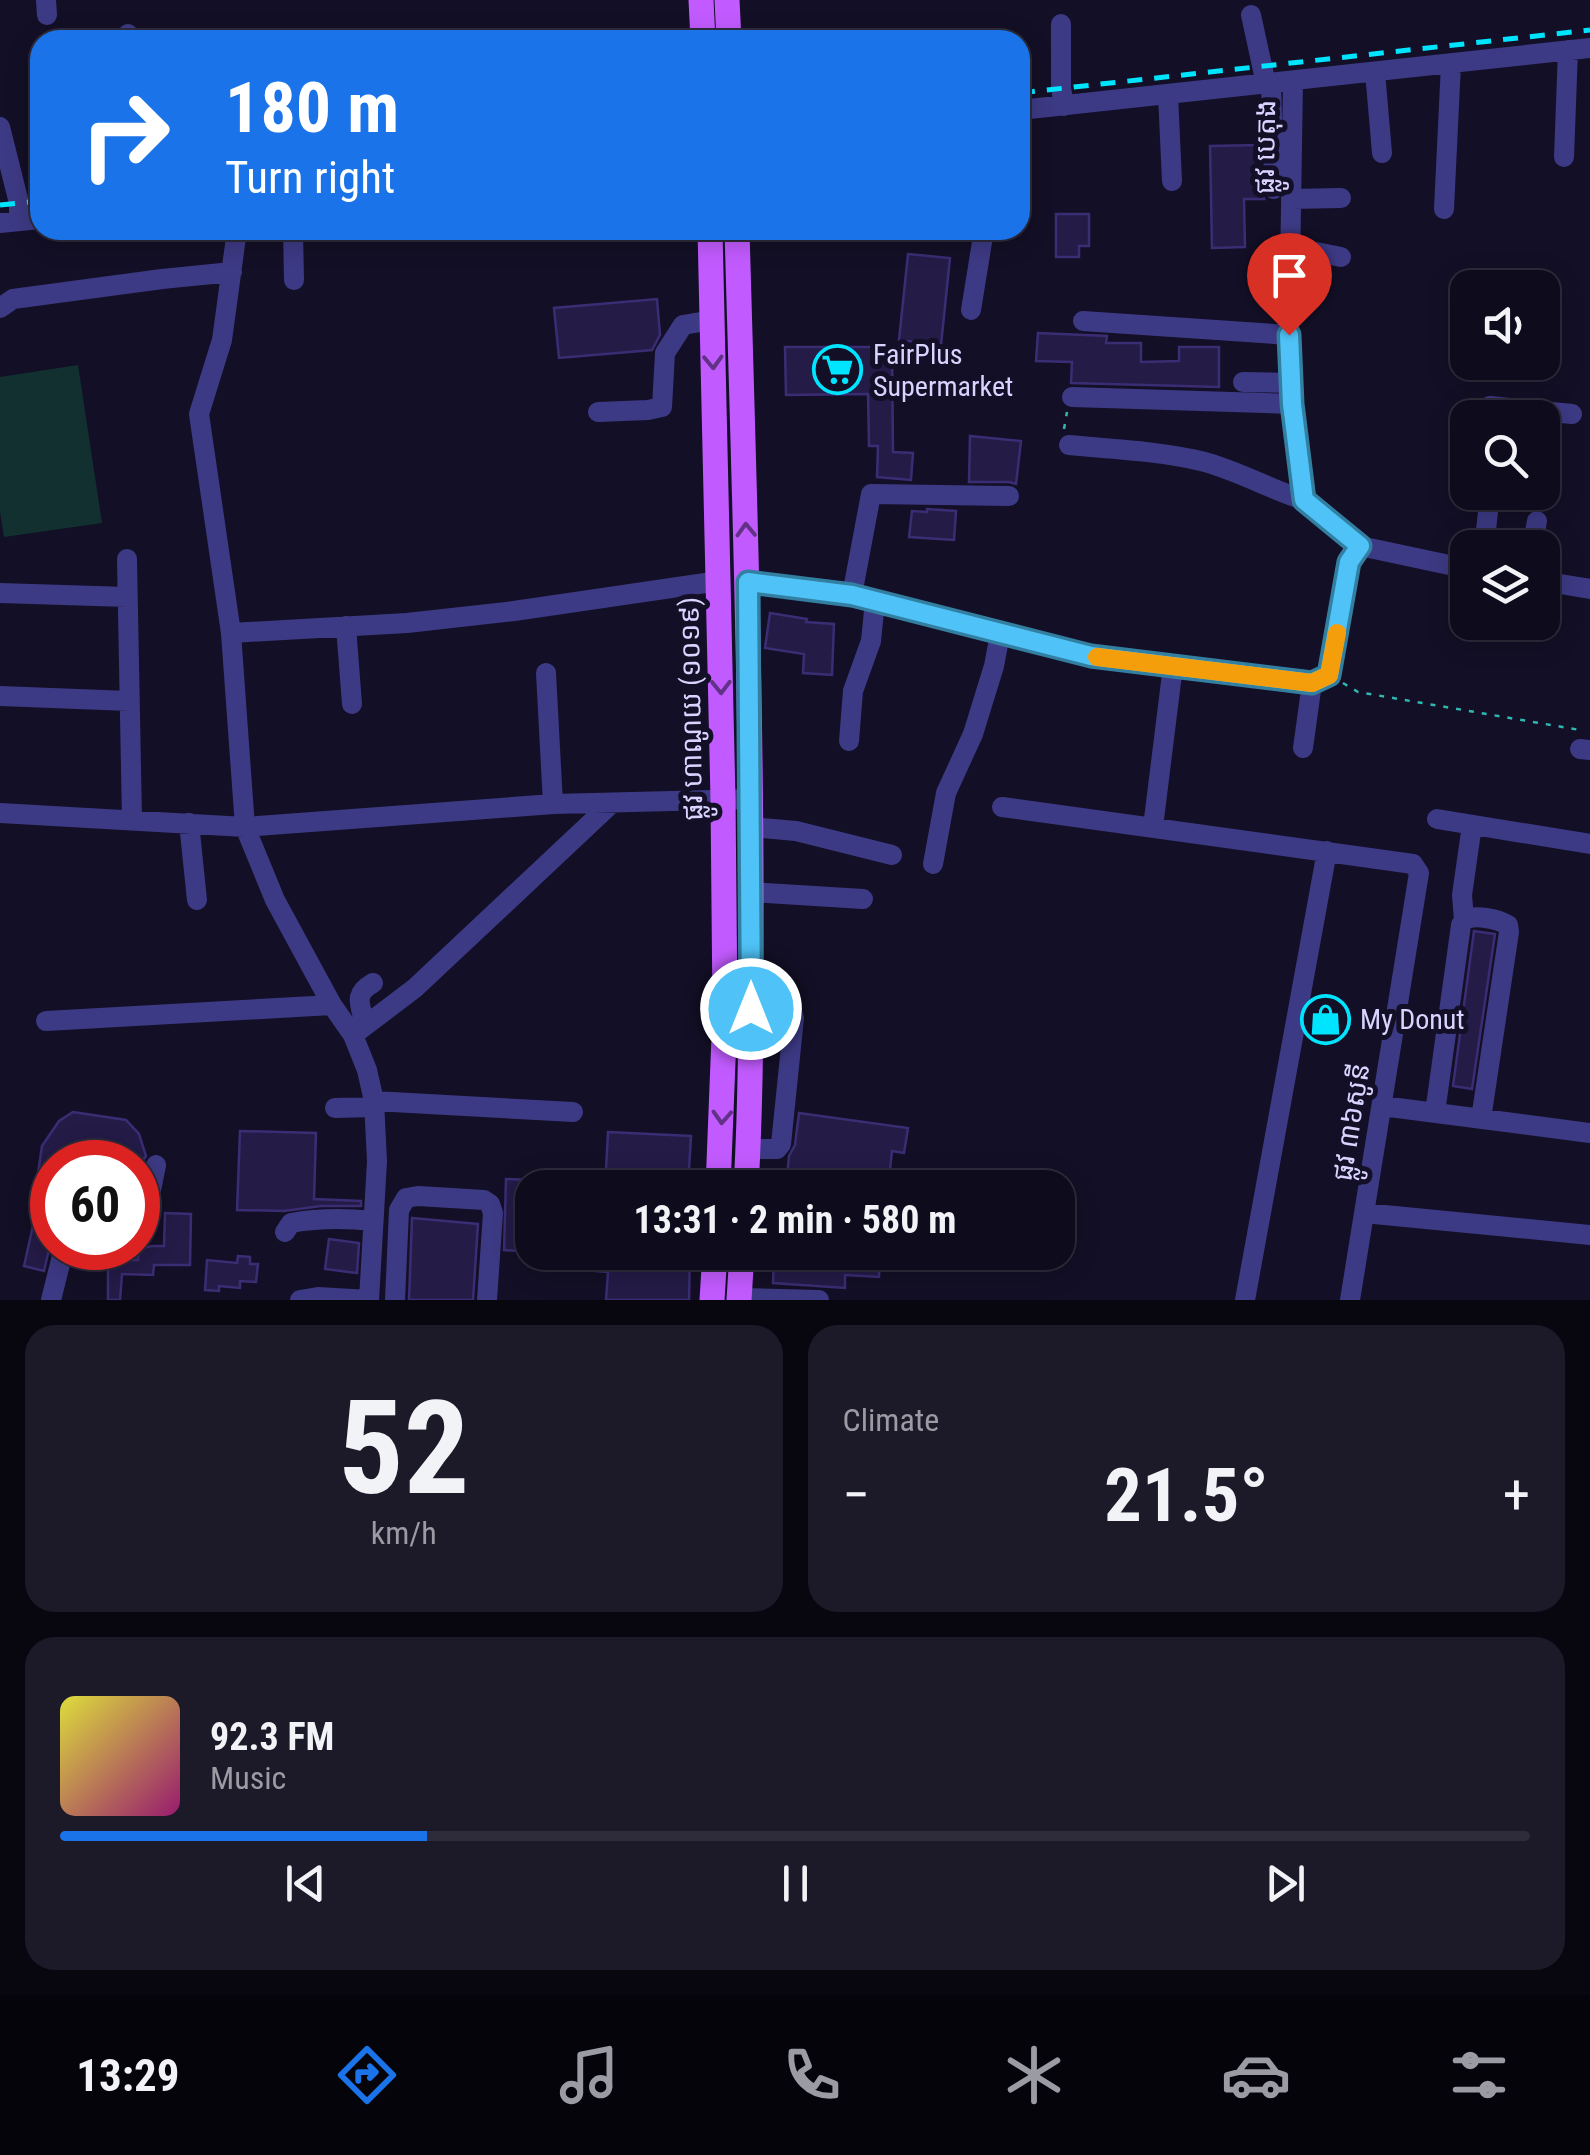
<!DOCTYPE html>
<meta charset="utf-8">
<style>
body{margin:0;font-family:"Roboto Condensed","Noto Sans Khmer",sans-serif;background:#1c1929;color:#f1f3f6;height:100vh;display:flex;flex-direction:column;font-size:38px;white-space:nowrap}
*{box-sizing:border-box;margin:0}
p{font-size:32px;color:#9b9ba3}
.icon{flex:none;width:55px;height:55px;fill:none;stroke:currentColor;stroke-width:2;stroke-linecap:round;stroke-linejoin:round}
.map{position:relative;height:1300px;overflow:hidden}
.drawer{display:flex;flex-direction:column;gap:25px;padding:25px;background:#08060f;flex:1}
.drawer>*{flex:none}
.guide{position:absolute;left:30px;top:30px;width:1000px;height:210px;border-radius:30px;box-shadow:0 5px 25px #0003,0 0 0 2px #2e2b3b;background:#1a73e8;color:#fff;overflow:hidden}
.tools{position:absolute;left:1450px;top:270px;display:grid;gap:20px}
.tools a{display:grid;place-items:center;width:110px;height:110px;border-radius:20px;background:#0e0b1c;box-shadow:0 5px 25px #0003,0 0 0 2px #2e2b3b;font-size:50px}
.speed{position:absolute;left:30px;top:1140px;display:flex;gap:20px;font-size:50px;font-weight:700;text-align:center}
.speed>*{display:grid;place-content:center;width:130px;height:130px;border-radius:50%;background:#0e0b1c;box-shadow:0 5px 25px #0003,0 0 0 2px #2e2b3b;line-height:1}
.speed .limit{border:15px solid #d22;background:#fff;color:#111}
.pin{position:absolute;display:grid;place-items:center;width:85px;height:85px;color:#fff;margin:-102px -42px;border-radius:50% 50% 50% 0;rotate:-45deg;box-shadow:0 0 10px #0007}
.pin .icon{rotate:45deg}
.me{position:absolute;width:110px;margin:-55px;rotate:0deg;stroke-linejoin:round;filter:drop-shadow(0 0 8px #0008)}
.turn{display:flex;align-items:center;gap:35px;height:210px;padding:0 30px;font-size:45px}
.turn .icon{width:130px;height:130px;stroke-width:2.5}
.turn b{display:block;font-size:70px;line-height:85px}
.big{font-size:75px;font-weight:700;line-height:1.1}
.drawer .tile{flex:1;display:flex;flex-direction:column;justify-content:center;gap:15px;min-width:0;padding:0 35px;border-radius:30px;background:#1c1929}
.drawer .dial{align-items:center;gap:0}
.dial b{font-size:130px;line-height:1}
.song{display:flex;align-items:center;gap:30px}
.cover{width:120px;height:120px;border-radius:15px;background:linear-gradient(135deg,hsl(60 70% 55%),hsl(320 70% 35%))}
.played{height:10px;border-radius:5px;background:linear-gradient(90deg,#1a73e8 25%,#2e2b3b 25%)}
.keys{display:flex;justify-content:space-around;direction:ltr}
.heat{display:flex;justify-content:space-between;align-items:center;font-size:55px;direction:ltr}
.drawer .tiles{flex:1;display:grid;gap:25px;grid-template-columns:1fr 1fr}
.tile:last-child{grid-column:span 2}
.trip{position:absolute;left:515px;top:1170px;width:560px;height:100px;border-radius:30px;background:#0e0b1c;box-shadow:0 5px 25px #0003,0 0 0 2px #2e2b3b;font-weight:700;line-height:100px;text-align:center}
.menu{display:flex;height:160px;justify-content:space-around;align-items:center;background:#06040b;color:#9b9ba3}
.menu .icon{width:70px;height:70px}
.menu .on{color:#1a73e8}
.menu b{font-size:45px;color:#f1f3f6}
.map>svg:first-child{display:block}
.green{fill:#12302f}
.building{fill:#241b47;stroke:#3b2d73;stroke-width:2.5}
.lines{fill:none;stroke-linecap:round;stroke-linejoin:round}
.path{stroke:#2fb8b0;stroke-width:2.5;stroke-dasharray:5 8;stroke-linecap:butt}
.minor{stroke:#3d3a85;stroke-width:20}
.major{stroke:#c25bff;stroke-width:25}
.rail{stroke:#00e5ff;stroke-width:5;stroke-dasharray:15 12;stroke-linecap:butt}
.oneway{stroke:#623188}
.route-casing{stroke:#337fa1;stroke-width:25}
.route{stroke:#4fc3f7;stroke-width:18}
.slow{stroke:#f59e0b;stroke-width:18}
.labels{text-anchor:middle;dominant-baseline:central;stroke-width:10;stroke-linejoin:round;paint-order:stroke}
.street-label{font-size:28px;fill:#d9d4ff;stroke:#130f26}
.poi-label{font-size:28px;fill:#d9d4ff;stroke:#130f26;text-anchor:start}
</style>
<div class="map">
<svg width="1590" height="1300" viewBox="0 0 1590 1300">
<rect width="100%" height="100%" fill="#130f26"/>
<path class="green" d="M78,365L102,523L4,537L0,512V377Z"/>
<path class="building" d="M1259,145L1260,189L1264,199H1244L1245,247L1212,248L1210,146Z
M1056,214H1089V246H1079V257H1056Z
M908,254L950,258L941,345L899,340Z
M657,299L660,335L652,350L559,358L554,308Z
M1038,333L1107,336L1106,343H1141V362L1179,361V347H1219V387L1071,383L1072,362L1036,361Z
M785,347H892L893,452L913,453L911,480L877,477L878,446H869L868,394L786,395Z
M970,436L1021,441L1016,484L1009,482H969Z
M927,509L956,511L954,540L909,537L912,511L927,512Z
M770,613L807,619L806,622L834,624L832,675L803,673L804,654L765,648Z
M1474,931L1495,934L1472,1089L1453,1086Z
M73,1112L126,1120L139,1134L146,1156L142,1162H52V1193L37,1180L42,1146L59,1121Z
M799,1113L908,1128L904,1153L892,1151L888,1188H786L789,1156L795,1145Z
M240,1131L316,1133L314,1199L361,1201V1206H321L284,1211L237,1210Z
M608,1132L691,1136L688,1188H605Z
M506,1179L532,1180V1252L504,1250Z
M165,1213L191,1214L190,1265H154L153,1275L122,1274L120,1300H108V1260H138V1249L152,1246H164Z
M412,1218L478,1224L473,1300H409Z
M34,1221L52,1226V1236L44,1271L24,1266Z
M329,1239L359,1243L357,1273L325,1269Z
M596,1252H690L689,1300H606L608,1272L596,1271Z
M774,1252H880L879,1277L845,1275V1288L773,1283Z
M238,1256L250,1257V1264H258L256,1282L240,1281V1288L219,1286V1291L205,1290L207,1260L237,1263Z"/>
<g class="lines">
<path class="path" d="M1064,429L1067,412
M1343,683L1358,692L1580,730"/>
<path class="minor" d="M46,0L47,15
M1251,15L1266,84
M1061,24V88L1064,106
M128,34V40
M1375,72L1382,153
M1293,81L1289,335L1292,404L1304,500L1360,546L1468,569
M1271,83L1274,189
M1168,95L1172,181
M1020,110L1590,48
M0,127L19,203V221
M1564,157L1568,50
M1291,199L1341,198
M1444,209L1451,64
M0,223L40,219
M237,230L222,340L199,414L231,633L245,827L275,900L332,1005L353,1035L367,1070L374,1101L377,1161L369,1300L318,1297L300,1300
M293,230L294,280
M1291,247L1341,257
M0,308L13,299L162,279L232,272
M971,310L984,230
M1083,321L1289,335
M1243,382L1291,383
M1072,397L1292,404
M598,412L648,410L662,407L665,353L683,325L712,320
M1482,418L1483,410L1490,406L1572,414
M1069,445C1112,449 1159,451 1201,461C1237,470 1269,489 1304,500
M1484,548L1488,512L1487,492
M1532,548L1537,521
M127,559L132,820
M1542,581L1590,589
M748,582L852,595L1091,656L1312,683L1329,675L1349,562L1360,546
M0,593L127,597
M852,595L871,494L1009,496
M346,626L352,704
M231,633L407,623L514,611L719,581
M546,673L553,804
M0,696L129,701
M849,741L853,691L871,641L875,601
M1303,748L1312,683
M1580,749L1590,750
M1002,807L1413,864L1419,873L1350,1300
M0,813L245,827L553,804L751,799
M1437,819L1590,844
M189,823L197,900
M751,827L796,831L892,855
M1153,827L1173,666
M933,864L946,793L973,734L994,666L1000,634
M751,892L863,899
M1464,920C1475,914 1497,919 1508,925L1509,932L1481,1119
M46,1021L332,1005
M365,1025C361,1005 352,995 373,983
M353,1035L415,988L612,803
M374,1101L573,1112
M1382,1106L1590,1133
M335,1108L374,1107
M1435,1113L1461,925L1464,920L1462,895L1472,825
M748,1149H777L781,1144L794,1018L792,1012L751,1009
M1364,1213L1590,1235
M285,1232L291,1223C319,1218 344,1218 373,1221
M138,1235L142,1236L156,1165
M739,1298L819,1300
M51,1300L64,1248
M395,1300L399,1210L406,1198L418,1196L484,1200L490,1204L493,1213L487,1300
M1245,1300L1327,851"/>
<path class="major" d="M701,0L703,40
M727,0L729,40
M710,230L723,799L725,1011L718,1188
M737,230C743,443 750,655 751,868C751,975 752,1081 746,1188
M712,1300L715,1252
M739,1300L742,1252"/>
<path class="rail" d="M1020,93L1590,30
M0,205L40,201"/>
</g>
<defs><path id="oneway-chevron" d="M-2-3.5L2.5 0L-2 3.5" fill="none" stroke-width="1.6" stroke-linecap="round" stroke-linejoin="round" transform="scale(2.5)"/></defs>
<g class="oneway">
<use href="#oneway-chevron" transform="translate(713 362) rotate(88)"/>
<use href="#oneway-chevron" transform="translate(746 530) rotate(-92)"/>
<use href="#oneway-chevron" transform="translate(721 687) rotate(89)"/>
<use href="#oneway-chevron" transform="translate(722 1117) rotate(93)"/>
</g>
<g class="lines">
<defs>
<path id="route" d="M751,1009L748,582L852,595L1091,656L1312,683L1329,675L1349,562L1360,546L1304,500L1292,404L1289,335"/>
</defs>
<use href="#route" class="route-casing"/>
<use href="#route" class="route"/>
<path class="slow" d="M1097,657L1312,683L1329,675L1337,633"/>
</g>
<defs>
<symbol id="supermarket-ring" viewBox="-11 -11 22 22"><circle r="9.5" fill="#130f26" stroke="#00e5ff" stroke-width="1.5"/><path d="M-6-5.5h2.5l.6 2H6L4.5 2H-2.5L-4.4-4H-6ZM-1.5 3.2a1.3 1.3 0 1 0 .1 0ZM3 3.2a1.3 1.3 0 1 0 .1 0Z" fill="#00e5ff"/></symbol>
<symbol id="shop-ring" viewBox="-11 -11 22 22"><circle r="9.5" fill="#130f26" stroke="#00e5ff" stroke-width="1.5"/><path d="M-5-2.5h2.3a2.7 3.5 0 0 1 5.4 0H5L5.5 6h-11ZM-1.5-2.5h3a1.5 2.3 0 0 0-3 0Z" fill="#00e5ff"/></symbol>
</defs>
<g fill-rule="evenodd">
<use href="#supermarket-ring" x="810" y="342" width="55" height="55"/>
<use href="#shop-ring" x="1298" y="992" width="55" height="55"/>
</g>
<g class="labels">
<g class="street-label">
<text transform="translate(1265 147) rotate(-89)">ផ្លូវ បេតុង</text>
<text transform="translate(691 709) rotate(-91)">ផ្លូវ ហាណូយ (១០១៩)</text>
<text transform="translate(1351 1122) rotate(-81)">ផ្លូវ ៣៦សូនី</text>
</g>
<g class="poi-label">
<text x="873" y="354">FairPlus<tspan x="873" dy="32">Supermarket</tspan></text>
<text x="1360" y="1019">My Donut</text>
</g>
</g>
</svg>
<div class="tools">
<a><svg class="icon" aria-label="sound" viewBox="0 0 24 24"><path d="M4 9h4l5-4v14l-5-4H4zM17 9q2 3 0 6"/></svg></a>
<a><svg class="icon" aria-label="search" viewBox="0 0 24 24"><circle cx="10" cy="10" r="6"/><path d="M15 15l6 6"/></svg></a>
<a><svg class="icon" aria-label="layers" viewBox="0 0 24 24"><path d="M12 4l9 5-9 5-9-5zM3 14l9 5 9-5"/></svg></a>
</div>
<div class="speed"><div class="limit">60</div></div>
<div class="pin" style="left:1289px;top:335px;background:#d93025"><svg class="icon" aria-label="arrive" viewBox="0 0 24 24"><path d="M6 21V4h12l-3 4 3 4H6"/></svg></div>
<svg class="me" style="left:751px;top:1009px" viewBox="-20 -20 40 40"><circle r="17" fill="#4fc3f7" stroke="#fff" stroke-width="3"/><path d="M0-11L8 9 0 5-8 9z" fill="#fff"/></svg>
<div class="trip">13:31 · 2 min · 580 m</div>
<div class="guide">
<div class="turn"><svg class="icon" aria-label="right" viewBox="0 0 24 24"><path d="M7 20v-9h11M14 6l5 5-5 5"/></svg><div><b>180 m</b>Turn right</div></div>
</div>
</div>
<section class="drawer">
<div class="tiles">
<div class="tile dial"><b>52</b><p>km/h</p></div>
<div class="tile"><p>Climate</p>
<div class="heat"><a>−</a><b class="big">21.5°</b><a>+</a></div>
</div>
<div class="tile">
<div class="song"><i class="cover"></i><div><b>92.3 FM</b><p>Music</p></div></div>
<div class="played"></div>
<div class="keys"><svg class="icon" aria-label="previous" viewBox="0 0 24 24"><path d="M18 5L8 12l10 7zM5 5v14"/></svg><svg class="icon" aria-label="pause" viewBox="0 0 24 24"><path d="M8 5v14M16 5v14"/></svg><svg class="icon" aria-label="next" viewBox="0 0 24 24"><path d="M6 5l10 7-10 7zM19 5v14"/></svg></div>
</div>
</div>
</section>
<nav class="menu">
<b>13:29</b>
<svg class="icon on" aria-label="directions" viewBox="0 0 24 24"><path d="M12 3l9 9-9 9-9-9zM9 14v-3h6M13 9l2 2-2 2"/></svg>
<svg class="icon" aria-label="music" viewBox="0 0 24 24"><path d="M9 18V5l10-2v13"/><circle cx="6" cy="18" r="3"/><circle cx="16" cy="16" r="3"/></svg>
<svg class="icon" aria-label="phone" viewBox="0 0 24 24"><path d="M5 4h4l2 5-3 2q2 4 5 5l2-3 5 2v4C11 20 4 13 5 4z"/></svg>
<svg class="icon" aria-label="climate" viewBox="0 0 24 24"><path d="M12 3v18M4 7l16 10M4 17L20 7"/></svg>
<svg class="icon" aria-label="car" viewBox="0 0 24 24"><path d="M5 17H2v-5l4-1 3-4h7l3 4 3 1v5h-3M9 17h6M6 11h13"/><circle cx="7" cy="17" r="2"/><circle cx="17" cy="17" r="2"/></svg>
<svg class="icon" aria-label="filters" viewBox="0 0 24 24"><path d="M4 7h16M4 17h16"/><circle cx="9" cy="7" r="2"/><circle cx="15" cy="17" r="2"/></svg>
</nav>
